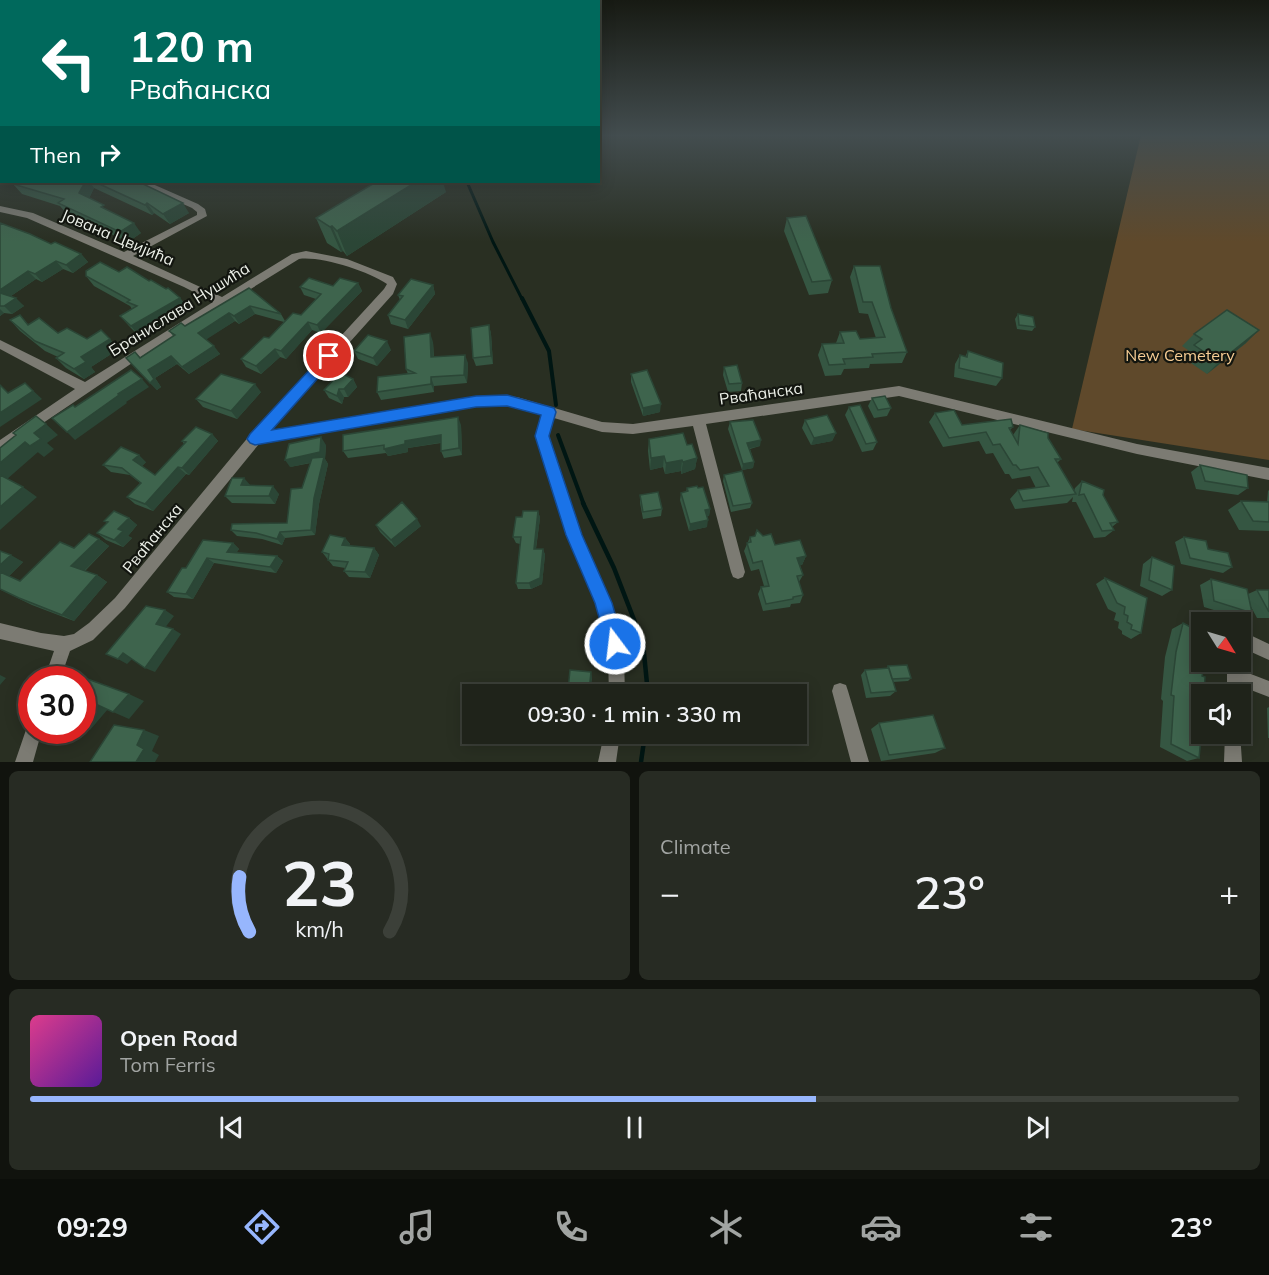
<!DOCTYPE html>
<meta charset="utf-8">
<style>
body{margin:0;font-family:Mulish,sans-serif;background:#272b23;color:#f1f3f6;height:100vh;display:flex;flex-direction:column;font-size:22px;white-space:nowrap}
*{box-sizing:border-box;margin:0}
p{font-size:20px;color:#a1a4a2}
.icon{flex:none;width:33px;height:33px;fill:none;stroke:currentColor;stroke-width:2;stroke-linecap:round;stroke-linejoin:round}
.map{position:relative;height:762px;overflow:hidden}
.side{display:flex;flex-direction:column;gap:9px;padding:9px;background:#11130e;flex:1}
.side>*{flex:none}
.top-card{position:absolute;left:0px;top:0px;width:600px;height:183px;box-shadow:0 3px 15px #0003,0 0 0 2px #3c4039;background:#00695c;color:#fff;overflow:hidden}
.needle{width:39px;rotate:127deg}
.fabs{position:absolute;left:1191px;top:612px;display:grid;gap:12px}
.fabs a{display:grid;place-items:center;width:60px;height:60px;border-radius:0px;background:#1f231a;box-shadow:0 3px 15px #0003,0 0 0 2px #3c4039;font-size:30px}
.speed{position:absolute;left:18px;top:666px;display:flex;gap:12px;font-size:30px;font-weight:700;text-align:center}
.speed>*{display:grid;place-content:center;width:78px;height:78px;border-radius:50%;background:#1f231a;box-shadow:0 3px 15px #0003,0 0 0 2px #3c4039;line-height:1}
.speed .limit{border:9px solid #d22;background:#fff;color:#111}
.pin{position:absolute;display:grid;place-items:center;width:51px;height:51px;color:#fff;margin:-26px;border:3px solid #fff;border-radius:50%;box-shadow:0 2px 6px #0007}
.me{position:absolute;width:66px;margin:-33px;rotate:345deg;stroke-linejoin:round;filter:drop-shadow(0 0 4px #0008)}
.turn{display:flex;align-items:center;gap:21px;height:126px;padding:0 30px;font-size:27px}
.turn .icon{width:78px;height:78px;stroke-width:2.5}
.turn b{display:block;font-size:42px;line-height:51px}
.then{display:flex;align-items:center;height:57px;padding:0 30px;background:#0003;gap:12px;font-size:22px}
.big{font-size:45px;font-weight:600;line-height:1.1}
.side .widget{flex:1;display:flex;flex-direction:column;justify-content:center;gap:9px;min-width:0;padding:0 21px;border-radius:9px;background:#272b23}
.side .dial{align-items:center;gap:0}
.dial svg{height:156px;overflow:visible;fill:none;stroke:#3c4039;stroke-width:7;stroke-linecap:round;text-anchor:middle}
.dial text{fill:#f1f3f6;stroke:none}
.song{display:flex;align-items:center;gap:18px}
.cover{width:72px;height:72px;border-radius:9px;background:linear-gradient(135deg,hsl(330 70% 55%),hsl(270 70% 35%))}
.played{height:6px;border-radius:3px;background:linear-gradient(90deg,#97b6fd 65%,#3c4039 65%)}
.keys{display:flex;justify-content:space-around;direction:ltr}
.heat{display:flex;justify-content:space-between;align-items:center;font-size:33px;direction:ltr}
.side .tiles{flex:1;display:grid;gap:9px;grid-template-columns:1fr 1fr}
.widget:last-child{grid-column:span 2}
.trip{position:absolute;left:462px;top:684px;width:345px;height:60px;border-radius:0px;background:#1f231a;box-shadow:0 3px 15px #0003,0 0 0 2px #3c4039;font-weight:600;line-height:60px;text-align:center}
.menu{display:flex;height:96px;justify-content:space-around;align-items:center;background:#0c0e0a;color:#a1a4a2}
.menu .icon{width:42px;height:42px}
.menu .current{color:#97b6fd}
.menu b{font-size:27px;color:#f1f3f6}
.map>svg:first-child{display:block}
.green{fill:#5f492b}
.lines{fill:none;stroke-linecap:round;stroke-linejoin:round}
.stream-far2{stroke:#001613;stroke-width:3}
.stream-far1{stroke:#001613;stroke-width:4}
.stream{stroke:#001613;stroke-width:4.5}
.street{fill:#7c7b73;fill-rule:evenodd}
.wall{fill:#355642}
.shaded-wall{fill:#2b4636}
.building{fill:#3e644d;stroke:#2b4636;stroke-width:1.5}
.route{fill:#1a73e8;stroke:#114b97;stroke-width:1.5}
.labels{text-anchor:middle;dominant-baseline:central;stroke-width:4.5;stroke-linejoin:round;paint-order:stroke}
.street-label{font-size:16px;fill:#edf1e9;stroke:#131610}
.park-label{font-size:16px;fill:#f7cd94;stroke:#131610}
</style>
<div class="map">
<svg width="1269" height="762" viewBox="0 0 1269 762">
<rect width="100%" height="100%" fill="#292f22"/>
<path class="green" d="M1141,135H1269V460L1072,429Z"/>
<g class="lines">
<path class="stream-far2" d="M467,182L493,242L522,299"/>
<path class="stream-far1" d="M522,298L549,351L556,405
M558,435L584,505"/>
<path class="stream" d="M583,503L614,568L643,643L648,694
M641,762L645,734"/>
<path class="street" d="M140,182H148L198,204L205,209L207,216L133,256L222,297L292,254L306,251L347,259L393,277L397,284L393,294L270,431L476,397L498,396L517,397L602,422L633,424L899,386L1137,444L1269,468V480L1137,454L899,396L706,424L745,572L743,577L738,579L733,577L731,572L693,426L633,434L602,432L554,418L548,436L581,535L611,603L620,630L624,658L625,694H609L608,658L604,630L595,603L567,535L536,436L542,414L517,407H476L259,444L125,608L93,640L70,651L60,680H44L54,651L0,639V623L41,633L64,636L74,634L89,623L115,598L250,435L384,289L387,284C368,271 321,256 299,259L144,355L0,452V440L75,389L0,349V340L85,382L213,302L184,287L27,218L0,212V206L33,213L124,252L197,215V212L192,208L141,185Z
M1240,634L1250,635L1269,644V660L1249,651L1240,650Z
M1240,656L1243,671L1269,681V697L1243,687L1241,700L1240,694H1227V662H1240Z
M840,683L846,685L848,691L869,762H851L832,691L834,685Z
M32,723V730H42L33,762H15L28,724Z
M1240,732L1242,762H1224L1225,734H1240Z
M604,734H620L616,762H598Z"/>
</g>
<path class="wall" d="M15,182H139L189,213L170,224L154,213L152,215L94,188L89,198L141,233L128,242L66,213L60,206L22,194L13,184L16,182Z
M446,192L347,256L343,251L341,252L327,243L316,218Z
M787,218L832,280L828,293L809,295L784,231Z
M0,223L51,244L81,254L88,262L73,273L63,269L42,282L36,279L11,296L24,306L12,314L4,313L0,316Z
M854,266L891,308L907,352L902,363L870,364L869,368L844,369L841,375L825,376L818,355L822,344L836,343L840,332L860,339L876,338L868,314L859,313L850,277Z
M119,272L149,281L180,298L188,308L139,336L129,326L120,316L132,309L130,306L94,286L86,276Z
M358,283L362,291L321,333L312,330L286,359L280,357L261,374L246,367L241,359L269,338L284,322L255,314L239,324L235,321L206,339L220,354L189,374L177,364L155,378L161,387L157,390L126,358L135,352L141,358L173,336L169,331L185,326L249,288L281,314L285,321L301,315L316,299L304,295L300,287L333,286Z
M433,285L435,294L408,329L391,324L388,315L400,300L398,295Z
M1018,314L1035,327L1032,331L1017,329L1015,319Z
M10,320L29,324L58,333L87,339L119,349L91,367L95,372L84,379L66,368L56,358L58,357L45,351L20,331Z
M489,325L491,334L493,364L476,366L473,358Z
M1194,334L1246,343L1207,374L1182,357L1188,350L1182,346Z
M433,342L434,357L468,363L467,383L434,386V392L381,400L377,392L408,374L406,369Z
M391,350L377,366L358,359L354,351Z
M968,351L1002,378L996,386L954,377L955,364L960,355L965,357Z
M724,367L742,383L741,391L728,392L723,375Z
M344,369L347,377L353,379L357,387L348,397H344L342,404L329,398L324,390Z
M631,374L660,412L643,416L631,382Z
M261,392L237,419L203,407L196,399Z
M872,398L891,408L887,416L874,418L868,406Z
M849,407L877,442L873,450L862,452L845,415Z
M935,413L962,425L1013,427L1010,430L1013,435L1020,425L1048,438L1061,459L1057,463L1074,491L1075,488L1082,481L1103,495L1118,522L1112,527L1114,530L1105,537L1094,538L1076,502H1072L1073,497L1067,503L1015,509L1010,499L1018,490L1036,488L1030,476L1012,479L1009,474H1005L993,453L986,454L979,441L943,447L929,422Z
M805,420L836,433L832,441L811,445L802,428Z
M730,422L760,446L750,449L754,462L753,468L742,470L728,429Z
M461,425L462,455L444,458L441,451V443L408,448V452L388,456L386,453L348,458L343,451Z
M212,434L218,441L189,475L186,474L153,511L135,504L127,497L140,483L130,475L111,472L103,465L146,462L142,466L155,475L184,444L182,441Z
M649,439L687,445L697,458L695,469L681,474V471L665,474L663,467L650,470L648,451Z
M326,445L325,459L328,464L319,504L315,535L285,538L282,545L262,539L237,536L231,530L287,523L302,488L311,463L290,467Z
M1200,465L1248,488L1238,495L1196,489L1191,472Z
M724,475L752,503L750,508L731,512L723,481Z
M250,485L279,494L275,504L232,503L225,496Z
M687,488L710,509L709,516H707V527L689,531L680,500L681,493L686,492Z
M1269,490V531L1239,530L1228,510L1241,501L1267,502L1268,491Z
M640,495L662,509L661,516L643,519L640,503Z
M538,511L540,518L536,549H543L545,555L542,584L531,589H518L516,583L520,544L516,543L513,537L522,517Z
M129,518L137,525L128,536L132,538L123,547L106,540L97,533L107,523L104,521Z
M376,525L421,526L395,547L380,532Z
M763,536L775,545L806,556L802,565H800L803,575L799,582L803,595L800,603L791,604L790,607L763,611L758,594L761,587L764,586L759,569L751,571L744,551L750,537Z
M1184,537L1208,549L1232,567L1223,573L1181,564L1175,542Z
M345,538L350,544L349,546L374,548L379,555L370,578L349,577L344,571L345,568L333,566L322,552Z
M99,539L109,546L85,571L97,575L107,582L74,621L32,605L1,590L0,551L23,562L9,576L20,581L74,548Z
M233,543L239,549L236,553L277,556L283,561L276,573L214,563L193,599L174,597L167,592L186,568Z
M1152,557L1172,590L1162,596L1140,586L1143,564Z
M1105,578L1147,598L1141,633L1131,639L1122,634V631L1118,628L1119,622L1114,620L1116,613L1108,609L1096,584Z
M1211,579L1248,594L1257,590H1269V618H1257L1250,605L1252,613L1240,618L1204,607L1200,585Z
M1183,623L1202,676L1199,758L1187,761L1160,747L1163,701L1161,699L1165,657L1172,629Z
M888,666L911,678L908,681L893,682L896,691L890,696L866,698L861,675L865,670L886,669Z
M592,677L590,694H569L568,690Z
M1269,707V738H1268L1267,708Z
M879,723L945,748L935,753L881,761L871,729Z"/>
<path class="shaded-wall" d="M0,169L2,171V182H4L0,185Z
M85,182H90L94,188L87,203L79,193Z
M416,182H443L446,192L347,256L337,231Z
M147,203L154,213L152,215L145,205Z
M183,203L189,213L170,224L163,214Z
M134,223L141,233L128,242L120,232Z
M332,226L343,251L341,252L330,227Z
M81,254L88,262L73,273L66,265Z
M56,261L63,269L42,282L35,274Z
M28,271L36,279L5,300L0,295V290Z
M358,283L362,291L321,333L317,325Z
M433,285L435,294L408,329L405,320Z
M16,298L24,306L12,314L4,306Z
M180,298L188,308L139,336L131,326Z
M250,306L255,314L239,324L234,316Z
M0,309L4,313L0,316Z
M229,313L235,321L204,341L198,333Z
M308,322L312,330L286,359L281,351Z
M489,325L491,334L493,364L491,356Z
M1259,330L1246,343L1207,374L1219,362Z
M430,333L433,342L434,365L431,357Z
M110,339L119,349L91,367L95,372L84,379L74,369L81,357Z
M387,341L391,350L377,366L373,358Z
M214,346L220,354L189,374L182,367Z
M275,349L280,357L261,374L256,366Z
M465,355L468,363L467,383L464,375Z
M171,356L177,364L155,378L161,387L157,390L150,383L148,370Z
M431,377L434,386V392L431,384Z
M142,379L149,387L126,402L118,394Z
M353,379L357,387L348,397L344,389Z
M25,383L42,399L0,427V413Z
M255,384L261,392L237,419L231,411Z
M339,389L344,397L342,404L337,396Z
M119,395L127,403L75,440L67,432Z
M661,404L660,412L643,416V408Z
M458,417L461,425L462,455L459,448Z
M46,424L58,435L47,443L54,449L44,457L30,446L34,433Z
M836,433L832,441L811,445L814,438Z
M212,434L218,441L189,475L182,468Z
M441,435L444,442L408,448V452L388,456L384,449L405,441Z
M321,437L326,445L325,459L328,464L319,504L315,535L311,530L314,498L323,460L290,467L285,460Z
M761,440L760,446L746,449L747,443Z
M25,442L38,452L6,480L0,476V463Z
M139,455L146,462L141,467L133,460Z
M664,456L663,467L650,470L651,458Z
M697,458L695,469L681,474L683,462Z
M682,460L681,471L665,474L666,463Z
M754,462L753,468L742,470L743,464Z
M178,467L186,474L153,511L145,504Z
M244,478L251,486L241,485Z
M273,486L279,494L275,504L269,496Z
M23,487L37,497L0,530V507Z
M710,509L709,516L703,517L705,510Z
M538,511L540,518L535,555L534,549Z
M129,518L137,525L128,536L132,538L123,547L114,540L118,529Z
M417,519L421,526L395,547L391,540Z
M708,520L707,527L689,531L690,524Z
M280,532L285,538L282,545L277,539Z
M345,538L350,544L347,552L342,545Z
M99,539L109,546L82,573L71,566Z
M233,543L239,549L233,558L227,552Z
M374,548L379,555L370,578L365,572Z
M543,549L545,555L542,584L531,589L529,583Z
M11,555L23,562L8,577L0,572V565Z
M277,556L283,561L276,573L270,567Z
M806,556L802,565L794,566L797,558Z
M207,558L214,563L193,599L186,594Z
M97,575L107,582L74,621L62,615Z
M165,610L174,616L164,629L156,624Z
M173,629L181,634L155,672L145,668Z
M123,653L133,658L127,664L118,659Z
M591,672L592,677L589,694V691Z
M0,675L6,678L0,685Z
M129,694L144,701L129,719L113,712Z
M91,702L108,709L90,730L82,727V713Z
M144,730L159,736L152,751L159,755L155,762H136L137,745Z"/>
<path class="building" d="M0,160H2V169H0Z
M17,182H85L79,193L104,205L101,207L134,223L120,232L58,203L64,199L13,184Z
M95,182H139L183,203L163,214L147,203L145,205Z
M376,182H416L337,231L332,226L330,227L316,218Z
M806,216L832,280L812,282L787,218Z
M0,223L30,234L51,244L55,242L81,254L66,265L56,261L35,274L28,271L0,290Z
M100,262L119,272L127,267L149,281L151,280L166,289L168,288L180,298L131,326L120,316L137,306L127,302L130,300L86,276V271Z
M854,266H880L891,308L907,352L872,354L873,357L843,359L845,364L829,365L822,344L844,343L840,332L856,331L860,339L885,337L872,302H863Z
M309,278L333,286L340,278L358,283L317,325L308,322L281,351L275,349L256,366L241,359L264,337L269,338L293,313L301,315L321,294L300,287Z
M411,279L433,285L405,320L388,315L403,296L398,295Z
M249,288L281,314L250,306L234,316L229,313L198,333L214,346L182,367L171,356L148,370L154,379L150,383L126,358L135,352L140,358L175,335L169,331L181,323L185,326Z
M0,293L16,298L4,306H0Z
M1227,310L1259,330L1219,362L1194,345L1202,339L1194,334Z
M1018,314L1033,317L1035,327L1019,325Z
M20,315L28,325L39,318L58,333L67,328L87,339L101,330L110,339L81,357L86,362L74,369L56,358L64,353L35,341L10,320Z
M489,325L491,356L473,358L471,328Z
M430,333L431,357L465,355L464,375L431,377V384L377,392L378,377L415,373L406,369L404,337Z
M368,335L387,341L373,358L354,351Z
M968,351L1003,363L1002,378L959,368L960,355L967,357Z
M737,365L742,383L729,384L724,367Z
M344,369L343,374L353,379L344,389H339L337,396L324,390Z
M131,370L142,379L118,394L119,395L67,432L52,418L73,405L75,407Z
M647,370L661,404L643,408L631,374Z
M221,374L255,384L231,411L196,399Z
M25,383L33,391L0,413V385L8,393Z
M885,396L891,408L878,410L872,398Z
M860,405L877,442L866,444L849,407Z
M954,410L962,425L1011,419L1013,427L1009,428L1018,444L1020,425L1048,433V438L1061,459H1055L1076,494L1023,501L1018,490L1049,486L1038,467L1020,470L1016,465H1013L1000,444L993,445L986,432L949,438L935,413Z
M827,415L836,433L814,438L805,420Z
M36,416L46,424L34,433L41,439L30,446L25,442L0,463V448L16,435L13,433Z
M458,417L459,448L441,451V435L405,441V444L384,449V445L343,451V435Z
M753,420L761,440L747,443L754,462L743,464L730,422Z
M196,427L212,434L182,468L178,467L145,504L127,497L141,483L122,468L103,465L121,447L139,455L133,460L155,475L186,442L182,441Z
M683,433L687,445L692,444L697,458L683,462L682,460L666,463L664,456L651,458L649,439Z
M321,437L320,452L285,460L289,444Z
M324,457L314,498L311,530L280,532L277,539L256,533L231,530L232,524L287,523L291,489L302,488L312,458Z
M1200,465L1247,475L1248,488L1205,481Z
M742,471L752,503L733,506L724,475Z
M0,475L23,487L0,507Z
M232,478H244L241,485L273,486L269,496H225Z
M1082,481L1104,490L1103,495L1118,522L1110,523L1114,530L1102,531L1084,494L1079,495Z
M697,486L698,488L703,487L710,509L705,510L708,520L690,524L681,493L688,491L687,488Z
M658,492L662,509L643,512L640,495Z
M1241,501L1269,502V522L1253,521Z
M402,502L417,519L391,540L376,525Z
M114,511L129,518L118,529L123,531L114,540L97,533L108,522L104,521Z
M523,511H538L534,549H543L540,578L529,583H516L521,537H513L516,517H522Z
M757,530L763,536L771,534L775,545L800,540L806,556L797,558L803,575L797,576L803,595L793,597V599L766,604L761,587L769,586L762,561L753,563L747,543L751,542L750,537L755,536Z
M89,534L99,539L71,566L97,575L62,615L19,598L0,589V572L20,581L60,542L74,548Z
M330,535L345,538L342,545L374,548L365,572L344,571L348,562L328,560L329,554L322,552Z
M1184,537L1206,541L1208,549L1228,553L1232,567L1190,558Z
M203,540L233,543L227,552L277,556L270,567L207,558L186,594L167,592L182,568H186Z
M0,551L11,555L0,565Z
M1152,557L1174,566L1172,590L1149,580Z
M1105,578L1147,598L1141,633L1131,629L1132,625L1127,622L1128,616L1124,614L1125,607L1117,603Z
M1211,579L1247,589L1252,613L1214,601Z
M1257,590H1269V612Z
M146,606L165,610L156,624L173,629L145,668L123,653L118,659L106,654Z
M1183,623L1202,633V662H1205L1202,676L1205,677L1204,694H1202V727L1199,758L1171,744L1174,696L1171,695L1176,652Z
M907,665L911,678L892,679L888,666Z
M889,668L896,691L871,693L865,670Z
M570,670L591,672L589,691L568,690Z
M82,677L129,694L113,712L91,702L82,713V680H79Z
M933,715L945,748L889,755L879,723Z
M114,725L144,730L137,745L144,749L136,762H90Z"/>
<linearGradient id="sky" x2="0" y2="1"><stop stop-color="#171a13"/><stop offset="0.56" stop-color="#434d4f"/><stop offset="1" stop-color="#434d4f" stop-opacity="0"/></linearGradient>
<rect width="1269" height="242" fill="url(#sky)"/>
<path class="route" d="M329,351L336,356L334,360L272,430L476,396L507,395L554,408L556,412L549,436L582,535L612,603L624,644L621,650L615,652L608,650L595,603L566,535L535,436L541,415L507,406L476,407L255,445L250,443L247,439L250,434L325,353Z"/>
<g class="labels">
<g class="street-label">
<text transform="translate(118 237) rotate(23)">Јована Цвијића</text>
<text transform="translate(179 309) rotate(-32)">Бранислава Нушића</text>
<text transform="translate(761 393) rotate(-8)">Рваћанска</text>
<text transform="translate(152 538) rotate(-51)">Рваћанска</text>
</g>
<g class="park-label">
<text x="1180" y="355">New Cemetery</text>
</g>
</g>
</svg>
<div class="fabs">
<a><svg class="needle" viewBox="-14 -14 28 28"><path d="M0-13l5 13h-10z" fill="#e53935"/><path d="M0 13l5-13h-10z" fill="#a1a4a2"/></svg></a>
<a><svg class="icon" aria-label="sound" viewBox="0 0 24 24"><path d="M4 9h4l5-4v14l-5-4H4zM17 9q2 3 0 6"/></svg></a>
</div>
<div class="speed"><div class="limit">30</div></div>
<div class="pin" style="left:329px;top:356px;background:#d93025"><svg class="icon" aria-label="arrive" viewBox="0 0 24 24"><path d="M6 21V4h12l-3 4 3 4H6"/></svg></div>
<svg class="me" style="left:615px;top:644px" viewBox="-20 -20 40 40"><circle r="17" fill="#1a73e8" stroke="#fff" stroke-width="3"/><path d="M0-11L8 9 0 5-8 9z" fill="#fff"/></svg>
<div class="trip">09:30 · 1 min · 330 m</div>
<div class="top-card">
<div class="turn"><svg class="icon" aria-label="left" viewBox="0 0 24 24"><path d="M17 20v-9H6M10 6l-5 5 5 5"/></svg><div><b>120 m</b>Рваћанска</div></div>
<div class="then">Then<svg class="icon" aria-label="right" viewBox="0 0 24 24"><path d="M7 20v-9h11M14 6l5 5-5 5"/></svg></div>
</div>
</div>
<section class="side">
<div class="tiles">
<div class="widget dial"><svg viewBox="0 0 100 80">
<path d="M14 69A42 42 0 1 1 86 69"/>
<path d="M14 69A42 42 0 0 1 9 41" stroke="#97b6fd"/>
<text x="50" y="56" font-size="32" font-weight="700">23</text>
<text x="50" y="72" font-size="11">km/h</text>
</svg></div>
<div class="widget"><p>Climate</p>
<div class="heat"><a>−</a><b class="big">23°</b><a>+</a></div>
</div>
<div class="widget">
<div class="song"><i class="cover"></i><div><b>Open Road</b><p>Tom Ferris</p></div></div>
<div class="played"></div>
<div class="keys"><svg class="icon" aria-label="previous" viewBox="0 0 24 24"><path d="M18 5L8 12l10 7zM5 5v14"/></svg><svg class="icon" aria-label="pause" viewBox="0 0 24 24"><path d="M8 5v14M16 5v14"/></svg><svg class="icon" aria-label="next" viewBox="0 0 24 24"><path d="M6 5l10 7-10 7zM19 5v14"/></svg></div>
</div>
</div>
</section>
<nav class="menu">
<b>09:29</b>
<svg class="icon current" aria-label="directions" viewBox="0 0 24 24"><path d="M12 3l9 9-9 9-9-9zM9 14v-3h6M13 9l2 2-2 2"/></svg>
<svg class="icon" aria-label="music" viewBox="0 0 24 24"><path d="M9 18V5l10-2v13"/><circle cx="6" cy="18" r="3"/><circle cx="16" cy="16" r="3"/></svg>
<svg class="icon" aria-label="phone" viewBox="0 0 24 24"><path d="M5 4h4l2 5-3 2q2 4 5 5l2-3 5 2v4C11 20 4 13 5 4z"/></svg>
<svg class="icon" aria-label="climate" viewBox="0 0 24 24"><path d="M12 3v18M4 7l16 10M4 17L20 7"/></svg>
<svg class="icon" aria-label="car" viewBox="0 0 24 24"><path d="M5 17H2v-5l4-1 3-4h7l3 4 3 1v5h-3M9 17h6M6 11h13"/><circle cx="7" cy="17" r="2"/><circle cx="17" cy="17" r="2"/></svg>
<svg class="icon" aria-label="filters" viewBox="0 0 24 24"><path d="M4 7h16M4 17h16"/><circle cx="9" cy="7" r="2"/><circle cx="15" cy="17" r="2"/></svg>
<b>23°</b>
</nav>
